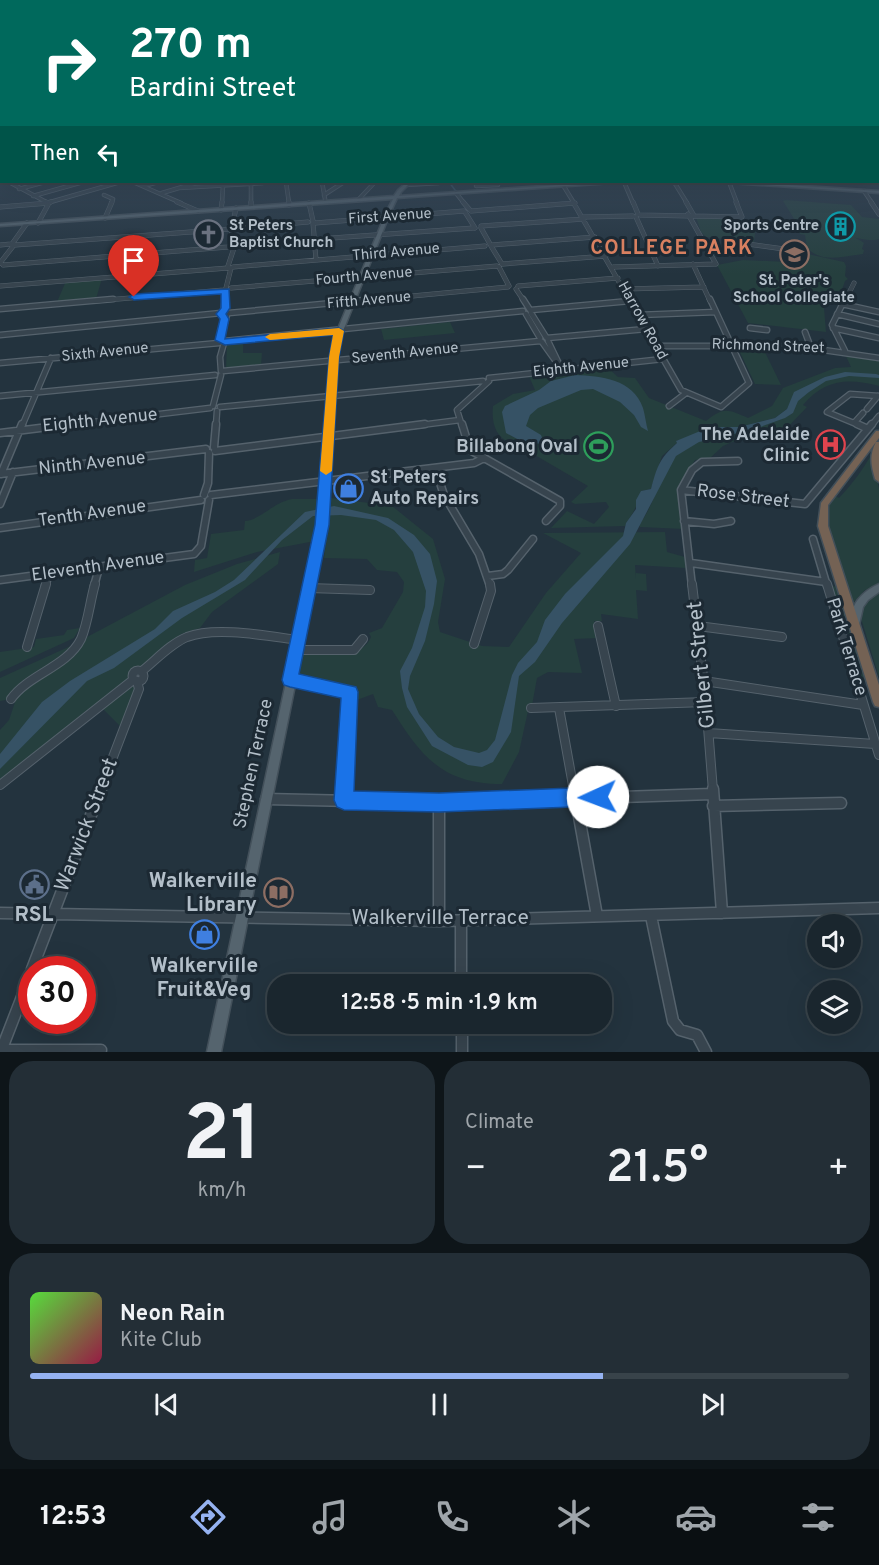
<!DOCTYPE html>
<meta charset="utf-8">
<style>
body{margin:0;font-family:Overpass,sans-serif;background:#232e36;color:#f1f3f6;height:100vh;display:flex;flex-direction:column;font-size:22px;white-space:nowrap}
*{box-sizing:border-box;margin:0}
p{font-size:20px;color:#9fa5aa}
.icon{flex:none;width:33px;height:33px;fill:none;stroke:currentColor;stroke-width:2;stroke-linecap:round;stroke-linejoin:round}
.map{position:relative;height:1052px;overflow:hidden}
.sheet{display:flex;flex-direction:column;gap:9px;padding:9px;background:#0e1519;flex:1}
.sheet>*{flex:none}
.hud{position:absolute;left:0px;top:0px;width:879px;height:183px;box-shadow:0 6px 24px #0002,0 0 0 2px #38434a;background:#00695c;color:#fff;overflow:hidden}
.buttons{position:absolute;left:807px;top:914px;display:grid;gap:12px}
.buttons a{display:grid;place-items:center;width:54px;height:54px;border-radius:50%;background:#1a262e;box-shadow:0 6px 24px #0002,0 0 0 2px #38434a;font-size:30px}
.speed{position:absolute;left:18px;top:956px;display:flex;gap:12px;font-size:30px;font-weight:700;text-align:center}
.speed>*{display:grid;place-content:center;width:78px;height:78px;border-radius:50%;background:#1a262e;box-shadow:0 6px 24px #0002,0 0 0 2px #38434a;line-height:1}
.speed .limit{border:9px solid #d22;background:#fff;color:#111}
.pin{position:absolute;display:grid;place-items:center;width:51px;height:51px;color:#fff;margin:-62px -26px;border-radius:50% 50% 50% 0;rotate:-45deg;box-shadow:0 0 6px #0007}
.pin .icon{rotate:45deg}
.me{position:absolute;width:66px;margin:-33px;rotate:268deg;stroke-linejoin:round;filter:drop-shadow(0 0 4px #0008)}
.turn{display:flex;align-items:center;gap:21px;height:126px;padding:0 30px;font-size:27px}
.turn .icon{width:78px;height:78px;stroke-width:2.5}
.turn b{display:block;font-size:42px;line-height:51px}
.then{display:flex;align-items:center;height:57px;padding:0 30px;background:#0003;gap:12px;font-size:22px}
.big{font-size:45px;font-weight:600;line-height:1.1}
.sheet .card{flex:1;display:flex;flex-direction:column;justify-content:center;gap:9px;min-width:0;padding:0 21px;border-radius:24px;background:#232e36}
.sheet .dial{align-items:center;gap:0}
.dial b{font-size:78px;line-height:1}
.song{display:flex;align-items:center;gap:18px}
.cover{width:72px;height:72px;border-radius:9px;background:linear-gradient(135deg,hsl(110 70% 55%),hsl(340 70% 35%))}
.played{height:6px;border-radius:3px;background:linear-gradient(90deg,#95b2f1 70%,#38434a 70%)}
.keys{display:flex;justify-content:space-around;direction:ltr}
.heat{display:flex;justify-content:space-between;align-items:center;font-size:33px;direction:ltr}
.sheet .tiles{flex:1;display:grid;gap:9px;grid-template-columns:1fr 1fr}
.card:last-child{grid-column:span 2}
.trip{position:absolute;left:267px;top:974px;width:345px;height:60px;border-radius:24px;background:#1a262e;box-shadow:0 6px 24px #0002,0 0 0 2px #38434a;font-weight:600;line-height:60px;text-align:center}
.menu{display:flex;height:96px;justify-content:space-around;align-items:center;background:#0a0f12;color:#9fa5aa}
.menu .icon{width:42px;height:42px}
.menu .active{color:#95b2f1}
.menu b{font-size:27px;color:#f1f3f6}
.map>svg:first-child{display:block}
.green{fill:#253f3e}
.water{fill:#365265}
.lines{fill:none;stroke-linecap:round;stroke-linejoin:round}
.stream{stroke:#365265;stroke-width:1.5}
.minor-far5-casing{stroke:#55626c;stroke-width:4.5}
.minor-far4-casing{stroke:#55626c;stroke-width:5}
.minor-far3-casing{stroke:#55626c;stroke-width:7}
.minor-far2-casing{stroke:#55626c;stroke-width:9}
.minor-far1-casing{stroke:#55626c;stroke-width:10}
.minor-casing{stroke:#55626c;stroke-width:13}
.major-casing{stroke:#43505a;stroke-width:3}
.highway-casing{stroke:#424f59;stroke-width:3}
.minor-far5{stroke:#37444e;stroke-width:3}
.minor-far4{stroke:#37444e;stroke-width:4}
.minor-far3{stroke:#37444e;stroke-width:4.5}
.minor-far2{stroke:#37444e;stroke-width:6}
.minor-far1{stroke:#37444e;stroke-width:8}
.minor{stroke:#37444e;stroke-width:10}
.major{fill:#55646e;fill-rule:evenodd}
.highway{fill:#746254;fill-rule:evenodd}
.route{fill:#1a73e8;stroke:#114b97;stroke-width:1.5}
.slow{fill:#f59e0b}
.labels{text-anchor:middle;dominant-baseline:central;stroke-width:6;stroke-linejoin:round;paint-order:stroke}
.far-street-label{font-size:15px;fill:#b3bfc9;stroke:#1c2933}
.far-poi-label{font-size:15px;font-weight:bold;fill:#b3bfc9;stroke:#1c2933;text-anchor:start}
.street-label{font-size:18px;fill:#b3bfc9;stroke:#1c2933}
.poi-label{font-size:18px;font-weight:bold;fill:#b3bfc9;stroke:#1c2933;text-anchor:end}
.far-district-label{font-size:20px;font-weight:bold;letter-spacing:1.5px;fill:#d88060;stroke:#1c2933}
.near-street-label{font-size:21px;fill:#b3bfc9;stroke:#1c2933}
.near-poi-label{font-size:21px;font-weight:bold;fill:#b3bfc9;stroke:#1c2933}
</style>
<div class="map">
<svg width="879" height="1052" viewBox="0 0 879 1052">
<rect width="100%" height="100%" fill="#23333e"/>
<path class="green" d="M786,200L851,205L862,217L879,219V239C867,245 817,225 796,222L783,201Z
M696,217C716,218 737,216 756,225L754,242L706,237L701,232Z
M795,224C811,223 852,233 864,243L862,249L864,250L863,254C844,256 823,264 807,248L805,235L800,234Z
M785,249L844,262L846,266L845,276L848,279L845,281L839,298L817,302L824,308L826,332L748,323L717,265L743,260L787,262Z
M102,278L96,299L57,302L66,281Z
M450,322L455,333L384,340L381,329Z
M243,342V353H262L261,366L226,369L227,344Z
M737,346H762L781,385L755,384Z
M844,352L879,360V386C848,378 825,379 803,405L807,407L783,432L732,442L723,446L710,458L695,460L679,485L684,529L640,527L639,524C656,505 660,470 676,455C704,430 760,434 793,413L791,401L787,409L775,418L739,427H710L682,441L677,440V443L662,456L651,489L641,491C639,504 632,514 625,526L551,528L567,511L594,524L609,507L606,502L575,504L571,502L588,486L516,444C497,441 491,425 493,406L513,394L535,390L528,374L607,367L618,377L635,378L649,398L706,421C724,407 727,409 748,418L772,406L783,388L835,368L851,367Z
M872,453L879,489V586L865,590L853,603L825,517L833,495L839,498C852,484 863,470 872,453Z
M331,498L392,506L433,539L445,579L438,622L440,632L482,646L509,647L546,593L581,553L543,533L665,532L667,552L685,557L686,568L635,565L636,579V573L646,574L647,591L636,590L638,619L601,614L602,621H594L598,638L574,639L582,673L548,672L537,678L531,711H528L519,752L502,784C442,784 421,756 392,710L378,707L373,694L357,700L353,690L299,679L303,652C324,652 361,661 371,637L369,633L382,628L403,592L404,582L397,572L377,570L367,559L324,558Z
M292,499H319L315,541L257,552L194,572L195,560L207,558L211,534L244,530L245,521C262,519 272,503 292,499Z
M280,552L278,564L212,612L200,628L181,634L141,669L132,673L129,680L0,782V730L9,720L18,693L73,657L87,637L185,585L237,564Z
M829,584L838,588L868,683L858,679Z
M879,592V677L860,615L866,600Z
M80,628L74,638L0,672V652L34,647L36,639L64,635L67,630Z
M75,644C67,651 59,661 50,667C34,677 16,679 11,699L0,701V678Z
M131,684L136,686L120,726L102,708Z"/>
<path class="water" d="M845,372L876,374L879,375V378L849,376L826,381L809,392L798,401L793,413L785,418L752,430L699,442L676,456L630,544L562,623L535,662L519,676L511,732L493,762L482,767L468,765L432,746L407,707L402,688L400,671L412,648L425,607L426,591L413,552L394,530L376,520L341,515L313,516L282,540L245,580L182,618L114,668L87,681L0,769V754L42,702L70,681L155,629L173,611L215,592L234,580L305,512L334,506L388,518L414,535L430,554L437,581L434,604L425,641L410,676L408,689L419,714L438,737L454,747L479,753L487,750L495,740L512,675L518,663L537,642L545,620L565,594L623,536L626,523L636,509V500L641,491L651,489C657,467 659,459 677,443L676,441L710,427H739L775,418L787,409L794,392L825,377Z
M575,375C601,376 633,379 643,408C645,415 646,424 648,431L641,427L634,415L620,402L593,389L581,390L538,408L530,415L526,426L541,435L543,440L541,444L521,441L506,433L502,412L505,406L539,390L551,381Z"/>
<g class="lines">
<path class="stream" d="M449,182L455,190"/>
<defs>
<path id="minor-far5" d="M9,182L48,203
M133,182L181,203
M286,182L289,203
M322,182L325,199
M624,182L633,203
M674,182L687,203
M729,182L737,203
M251,183V203
M405,185L439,183
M563,185L574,203
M144,186L158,182
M476,186L498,185
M179,188L263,183
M19,189L45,182
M864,191L872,203
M162,193L199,182
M456,193L464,203
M104,195L113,199L111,203
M324,195L344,182
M33,196L83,182
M358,200L375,182
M46,203H49
M47,203L120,182
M222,203L223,185
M571,203H575"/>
<path id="minor-far4" d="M46,202L48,203
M177,202L198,211
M251,202V207
M289,202V205
M463,202L469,209
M573,202L630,301
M633,202L638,214
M686,202L693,214
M871,202L879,214
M47,203L51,202
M309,203L313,221
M0,207L49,203
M221,210L222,202
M471,211L575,203
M465,212L475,228
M688,214L716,264
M640,215L742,217L736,202
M583,217L633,216
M636,217L658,266
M105,218L112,202
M38,223L49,203
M313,223L316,260
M315,223L464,211
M481,226L584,219
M232,227L236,208
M237,228L308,222
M481,228L490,244
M733,242L784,249
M12,244L27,223
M0,245L11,244
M15,245L231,229
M234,245L474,228
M492,245L595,237
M230,246L232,230
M491,246L502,264
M0,263L14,245
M503,264L606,256
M693,264L710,301
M3,265L228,247
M228,266L234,248
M233,267L485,246
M499,267L509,286
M613,267L716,264
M0,286L228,268
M518,286L618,278
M226,288L231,268
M231,288L497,266
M516,289L524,301
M624,289L704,287
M95,301L224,290
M225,301L226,291
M359,301L508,287
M845,301L854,283"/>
<path id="minor-far3" d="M523,299L530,310
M629,299L681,390L721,407L749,383L710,299
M842,304L879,312
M0,309L113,299
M531,310L630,301
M223,312L225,299
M229,313L375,299
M531,313L546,337
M526,314L540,338
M837,314L879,324
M638,315L716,312
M750,328L767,330
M833,328L879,338
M805,332L811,348
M0,335L221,313
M547,338L646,329
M220,341L227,315
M225,341L523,311
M548,341L562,370
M542,342L562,370
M656,346H796L879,358
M845,351L832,325L845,299
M0,363L219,343
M221,371L220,357L224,343
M223,371L540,341
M489,378L663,359
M0,396L215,375
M213,406L221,375
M669,406L686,393
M220,407L483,381
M867,409L878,396
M854,423L863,413
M22,426L51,358
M60,426L210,408
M216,426L217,411
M413,426L460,420
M462,426L457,410L489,381
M861,426L827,412L850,394L879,396
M871,426L879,416"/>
<path id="minor-far2" d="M462,424L470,450L560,501V506L546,521
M857,424L868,429
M0,433L72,424
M214,447L216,424
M215,451L425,424
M435,468L444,495L479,554L490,586
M0,474L206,449
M1,474L22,424
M681,490L805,504L872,424
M204,495L208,483L209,453
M211,495L474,463L484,458
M0,504L13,472
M684,521L714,524L731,521
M0,528L201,500
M813,539L827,586
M691,563L826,582
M488,576L503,574L508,570L533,539
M0,580L194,554L201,546L209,500
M45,586L49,574
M94,586L99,568
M692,586L681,490L692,470L702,462L738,461"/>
<path id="minor-far1" d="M692,584L706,702L713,791
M827,584L879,755
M309,588L370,590
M598,626L616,706
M698,626L782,637
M474,644L491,591L490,584
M27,647L46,584
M296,650H354L363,639
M132.5 676a5.5 5.5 0 1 1 11 0a5.5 5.5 0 1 1-11 0Z
M142,671C156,660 170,644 187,637C216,626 267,636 298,640
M290,680L349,692L344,791
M704,681L863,705
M11,699C29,674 67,667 81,639C88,623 90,601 95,584
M531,708L706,702
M559,708L574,791
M709,733L875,744
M0,785L133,680
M100,791L139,689L137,681"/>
<path id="minor" d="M574,789L597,916
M713,789L722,913
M266,799L439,803L712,794
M344,800L345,789
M439,803V921
M713,806L841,803
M0,913L439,921L879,908
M651,916L673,1021L680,1030L697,1035L706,1052
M461,920V984
M32,969L101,789
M462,1023V1052
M0,1050H101
M1,1051L32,971"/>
<path id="major" d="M407,182H411L401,192L399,196L601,182H613L611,183L397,198L390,213L339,341L326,526L321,556L221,1052H207L313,556L318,526L333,341L386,213L393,199L0,226V224L394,196L398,190Z
M729,182H742L879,191V193L731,183Z
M879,584V592L868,600L863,607L859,625L856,626L853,625C847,606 863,591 879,584Z"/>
<path id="highway" d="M0,167H2V170H0Z
M876,431H879V438L828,505V526L879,685V707L875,706L873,702L818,526L821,503Z
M876,442H879V482L875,479C871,465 869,455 876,442Z"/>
</defs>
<use href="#minor-far5" class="minor-far5-casing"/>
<use href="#minor-far4" class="minor-far4-casing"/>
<use href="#minor-far3" class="minor-far3-casing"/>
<use href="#minor-far2" class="minor-far2-casing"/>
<use href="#minor-far1" class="minor-far1-casing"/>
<use href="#minor" class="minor-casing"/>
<use href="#major" class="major-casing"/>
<use href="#highway" class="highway-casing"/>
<use href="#minor-far5" class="minor-far5"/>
<use href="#minor-far4" class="minor-far4"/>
<use href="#minor-far3" class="minor-far3"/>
<use href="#minor-far2" class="minor-far2"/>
<use href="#minor-far1" class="minor-far1"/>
<use href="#minor" class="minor"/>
<use href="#major" class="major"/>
<use href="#highway" class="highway"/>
</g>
<linearGradient id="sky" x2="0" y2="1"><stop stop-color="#131c22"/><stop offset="0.46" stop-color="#3f5063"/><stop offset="1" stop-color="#3f5063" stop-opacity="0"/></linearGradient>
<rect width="879" height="274" fill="url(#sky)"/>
<path class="route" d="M229,289L230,308L226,314L229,319L225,339L339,328L344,331L339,357L329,525L299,674L356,687L358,692L354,791L439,793L598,787L605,790L608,797L605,803L598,806L439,812L344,810L337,807L334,800L341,698L290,687L284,685L282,680L315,525L329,357L333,335L225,345L215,340L220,319L216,314L221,308V294L134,300L129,297L134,294Z"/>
<path class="slow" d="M339,328L344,331L339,357L332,471L326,475L320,471L329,357L333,335L270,340L265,337L270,334Z"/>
<defs>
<symbol id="building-ring" viewBox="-11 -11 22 22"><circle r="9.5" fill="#1c2933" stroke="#0f9aa8" stroke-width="1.5"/><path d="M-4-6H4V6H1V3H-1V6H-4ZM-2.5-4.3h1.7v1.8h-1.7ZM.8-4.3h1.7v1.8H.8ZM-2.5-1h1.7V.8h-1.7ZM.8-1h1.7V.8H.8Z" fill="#0f9aa8"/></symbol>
<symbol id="church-ring" viewBox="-11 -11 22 22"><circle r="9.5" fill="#1c2933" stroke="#6b7280" stroke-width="1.5"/><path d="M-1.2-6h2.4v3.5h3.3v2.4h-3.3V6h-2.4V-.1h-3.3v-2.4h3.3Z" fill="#6b7280"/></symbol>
<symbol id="school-ring" viewBox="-11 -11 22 22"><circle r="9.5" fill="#1c2933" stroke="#8d6e63" stroke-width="1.5"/><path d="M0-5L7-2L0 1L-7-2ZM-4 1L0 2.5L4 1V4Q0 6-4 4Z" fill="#8d6e63"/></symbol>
<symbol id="hospital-ring" viewBox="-11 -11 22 22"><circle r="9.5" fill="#1c2933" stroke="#e0444e" stroke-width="1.5"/><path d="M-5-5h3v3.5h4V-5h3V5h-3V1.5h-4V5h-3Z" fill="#e0444e"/></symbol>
<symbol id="stadium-ring" viewBox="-11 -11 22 22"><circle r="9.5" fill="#1c2933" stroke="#2e9e5b" stroke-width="1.5"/><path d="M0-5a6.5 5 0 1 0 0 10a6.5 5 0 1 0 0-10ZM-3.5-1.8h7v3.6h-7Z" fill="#2e9e5b"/></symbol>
<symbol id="shop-ring" viewBox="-11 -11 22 22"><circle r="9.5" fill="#1c2933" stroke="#3f7fe0" stroke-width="1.5"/><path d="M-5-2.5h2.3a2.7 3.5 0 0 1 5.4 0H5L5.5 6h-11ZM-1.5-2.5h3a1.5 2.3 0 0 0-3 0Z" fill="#3f7fe0"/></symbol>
<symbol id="civic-ring" viewBox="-11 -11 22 22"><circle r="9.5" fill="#1c2933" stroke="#5c6f8a" stroke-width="1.5"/><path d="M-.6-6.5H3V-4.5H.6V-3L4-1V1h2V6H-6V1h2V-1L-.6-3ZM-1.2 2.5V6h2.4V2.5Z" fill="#5c6f8a"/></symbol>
<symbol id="library-ring" viewBox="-11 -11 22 22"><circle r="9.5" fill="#1c2933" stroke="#8d6e63" stroke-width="1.5"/><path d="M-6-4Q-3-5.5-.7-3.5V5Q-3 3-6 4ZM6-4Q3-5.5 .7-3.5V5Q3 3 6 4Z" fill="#8d6e63"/></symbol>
</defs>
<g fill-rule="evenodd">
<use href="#building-ring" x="824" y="210" width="33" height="33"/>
<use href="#church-ring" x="192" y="218" width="33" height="33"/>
<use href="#school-ring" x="778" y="238" width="33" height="33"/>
<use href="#hospital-ring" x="814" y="428" width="33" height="33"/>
<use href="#stadium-ring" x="582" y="430" width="33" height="33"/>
<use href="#shop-ring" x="332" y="472" width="33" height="33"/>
<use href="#civic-ring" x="18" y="868" width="33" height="33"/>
<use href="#library-ring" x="262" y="876" width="33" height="33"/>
<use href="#shop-ring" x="188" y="918" width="33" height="33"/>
</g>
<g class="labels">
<g class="far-street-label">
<text transform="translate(390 217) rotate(-4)">First Avenue</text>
<text transform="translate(396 253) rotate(-5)">Third Avenue</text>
<text transform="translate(364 277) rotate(-5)">Fourth Avenue</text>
<text transform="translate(369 301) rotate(-5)">Fifth Avenue</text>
<text transform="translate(642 321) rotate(61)">Harrow Road</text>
<text transform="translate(768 347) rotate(2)">Richmond Street</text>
<text transform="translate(105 353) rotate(-6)">Sixth Avenue</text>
<text transform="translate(405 354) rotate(-6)">Seventh Avenue</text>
<text transform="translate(581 368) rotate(-6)">Eighth Avenue</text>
</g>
<g class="far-poi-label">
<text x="229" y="226">St Peters<tspan x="229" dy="17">Baptist Church</tspan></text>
<text x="819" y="226" text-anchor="end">Sports Centre</text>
<text x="794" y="281" text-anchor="middle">St. Peter's<tspan x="794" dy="17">School Collegiate</tspan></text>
</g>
<g class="street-label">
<text transform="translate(100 421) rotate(-6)">Eighth Avenue</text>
<text transform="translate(92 464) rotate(-6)">Ninth Avenue</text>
<text transform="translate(743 497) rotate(7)">Rose Street</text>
<text transform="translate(92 514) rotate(-8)">Tenth Avenue</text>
<text transform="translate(98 567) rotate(-8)">Eleventh Avenue</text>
<text transform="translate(846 647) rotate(73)">Park Terrace</text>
<text transform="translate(254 764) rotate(-78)">Stephen Terrace</text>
</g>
<g class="poi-label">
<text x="810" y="435">The Adelaide<tspan x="810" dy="21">Clinic</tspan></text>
<text x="578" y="447">Billabong Oval</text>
<text x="370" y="478" text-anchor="start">St Peters<tspan x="370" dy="21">Auto Repairs</tspan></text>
</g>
<g class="far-district-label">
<text x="672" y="249">COLLEGE PARK</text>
</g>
<g class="near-street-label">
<text transform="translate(702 665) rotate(-96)">Gilbert Street</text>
<text transform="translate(87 825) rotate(-69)">Warwick Street</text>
<text x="440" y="918">Walkerville Terrace</text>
</g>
<g class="near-poi-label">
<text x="257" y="881" text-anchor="end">Walkerville<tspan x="257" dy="24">Library</tspan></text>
<text x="34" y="915">RSL</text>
<text x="204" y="966">Walkerville<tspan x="204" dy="24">Fruit&amp;Veg</tspan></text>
</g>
</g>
</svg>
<div class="buttons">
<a><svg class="icon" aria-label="sound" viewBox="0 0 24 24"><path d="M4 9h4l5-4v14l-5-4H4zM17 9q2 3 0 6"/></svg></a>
<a><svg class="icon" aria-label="layers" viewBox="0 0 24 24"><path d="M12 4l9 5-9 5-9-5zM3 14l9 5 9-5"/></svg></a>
</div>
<div class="speed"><div class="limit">30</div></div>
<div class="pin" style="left:134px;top:297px;background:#d93025"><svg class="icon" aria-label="arrive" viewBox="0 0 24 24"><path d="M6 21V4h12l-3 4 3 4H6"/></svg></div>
<svg class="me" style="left:598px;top:797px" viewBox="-20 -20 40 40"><circle r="19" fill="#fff"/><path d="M0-13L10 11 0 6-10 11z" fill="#1a73e8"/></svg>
<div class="trip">12:58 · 5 min · 1.9 km</div>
<div class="hud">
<div class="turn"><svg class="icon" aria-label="right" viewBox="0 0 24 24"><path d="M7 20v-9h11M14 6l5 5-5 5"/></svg><div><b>270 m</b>Bardini Street</div></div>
<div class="then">Then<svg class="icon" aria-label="left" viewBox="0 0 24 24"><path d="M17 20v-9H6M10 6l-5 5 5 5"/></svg></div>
</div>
</div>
<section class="sheet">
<div class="tiles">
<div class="card dial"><b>21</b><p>km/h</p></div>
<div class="card"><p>Climate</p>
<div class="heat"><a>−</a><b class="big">21.5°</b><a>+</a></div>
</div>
<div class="card">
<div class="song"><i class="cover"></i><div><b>Neon Rain</b><p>Kite Club</p></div></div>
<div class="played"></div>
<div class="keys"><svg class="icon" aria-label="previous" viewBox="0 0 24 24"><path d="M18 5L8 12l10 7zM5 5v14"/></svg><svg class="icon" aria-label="pause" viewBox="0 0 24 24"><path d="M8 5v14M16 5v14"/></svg><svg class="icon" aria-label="next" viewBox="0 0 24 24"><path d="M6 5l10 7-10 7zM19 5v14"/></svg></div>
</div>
</div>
</section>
<nav class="menu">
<b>12:53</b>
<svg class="icon active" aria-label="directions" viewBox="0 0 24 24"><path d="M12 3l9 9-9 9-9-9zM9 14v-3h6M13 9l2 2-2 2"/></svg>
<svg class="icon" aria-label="music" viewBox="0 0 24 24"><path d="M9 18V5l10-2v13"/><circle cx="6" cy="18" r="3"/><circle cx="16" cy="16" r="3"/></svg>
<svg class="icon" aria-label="phone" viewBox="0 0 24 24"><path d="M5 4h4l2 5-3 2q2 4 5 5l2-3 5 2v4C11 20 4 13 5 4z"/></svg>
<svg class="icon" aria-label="climate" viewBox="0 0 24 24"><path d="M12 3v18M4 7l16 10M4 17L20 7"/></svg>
<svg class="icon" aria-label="car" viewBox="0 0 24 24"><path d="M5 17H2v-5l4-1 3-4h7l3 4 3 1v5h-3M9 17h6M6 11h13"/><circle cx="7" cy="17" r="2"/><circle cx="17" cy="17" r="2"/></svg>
<svg class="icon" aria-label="filters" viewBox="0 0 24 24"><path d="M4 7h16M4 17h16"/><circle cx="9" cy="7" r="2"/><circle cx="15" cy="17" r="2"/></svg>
</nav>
